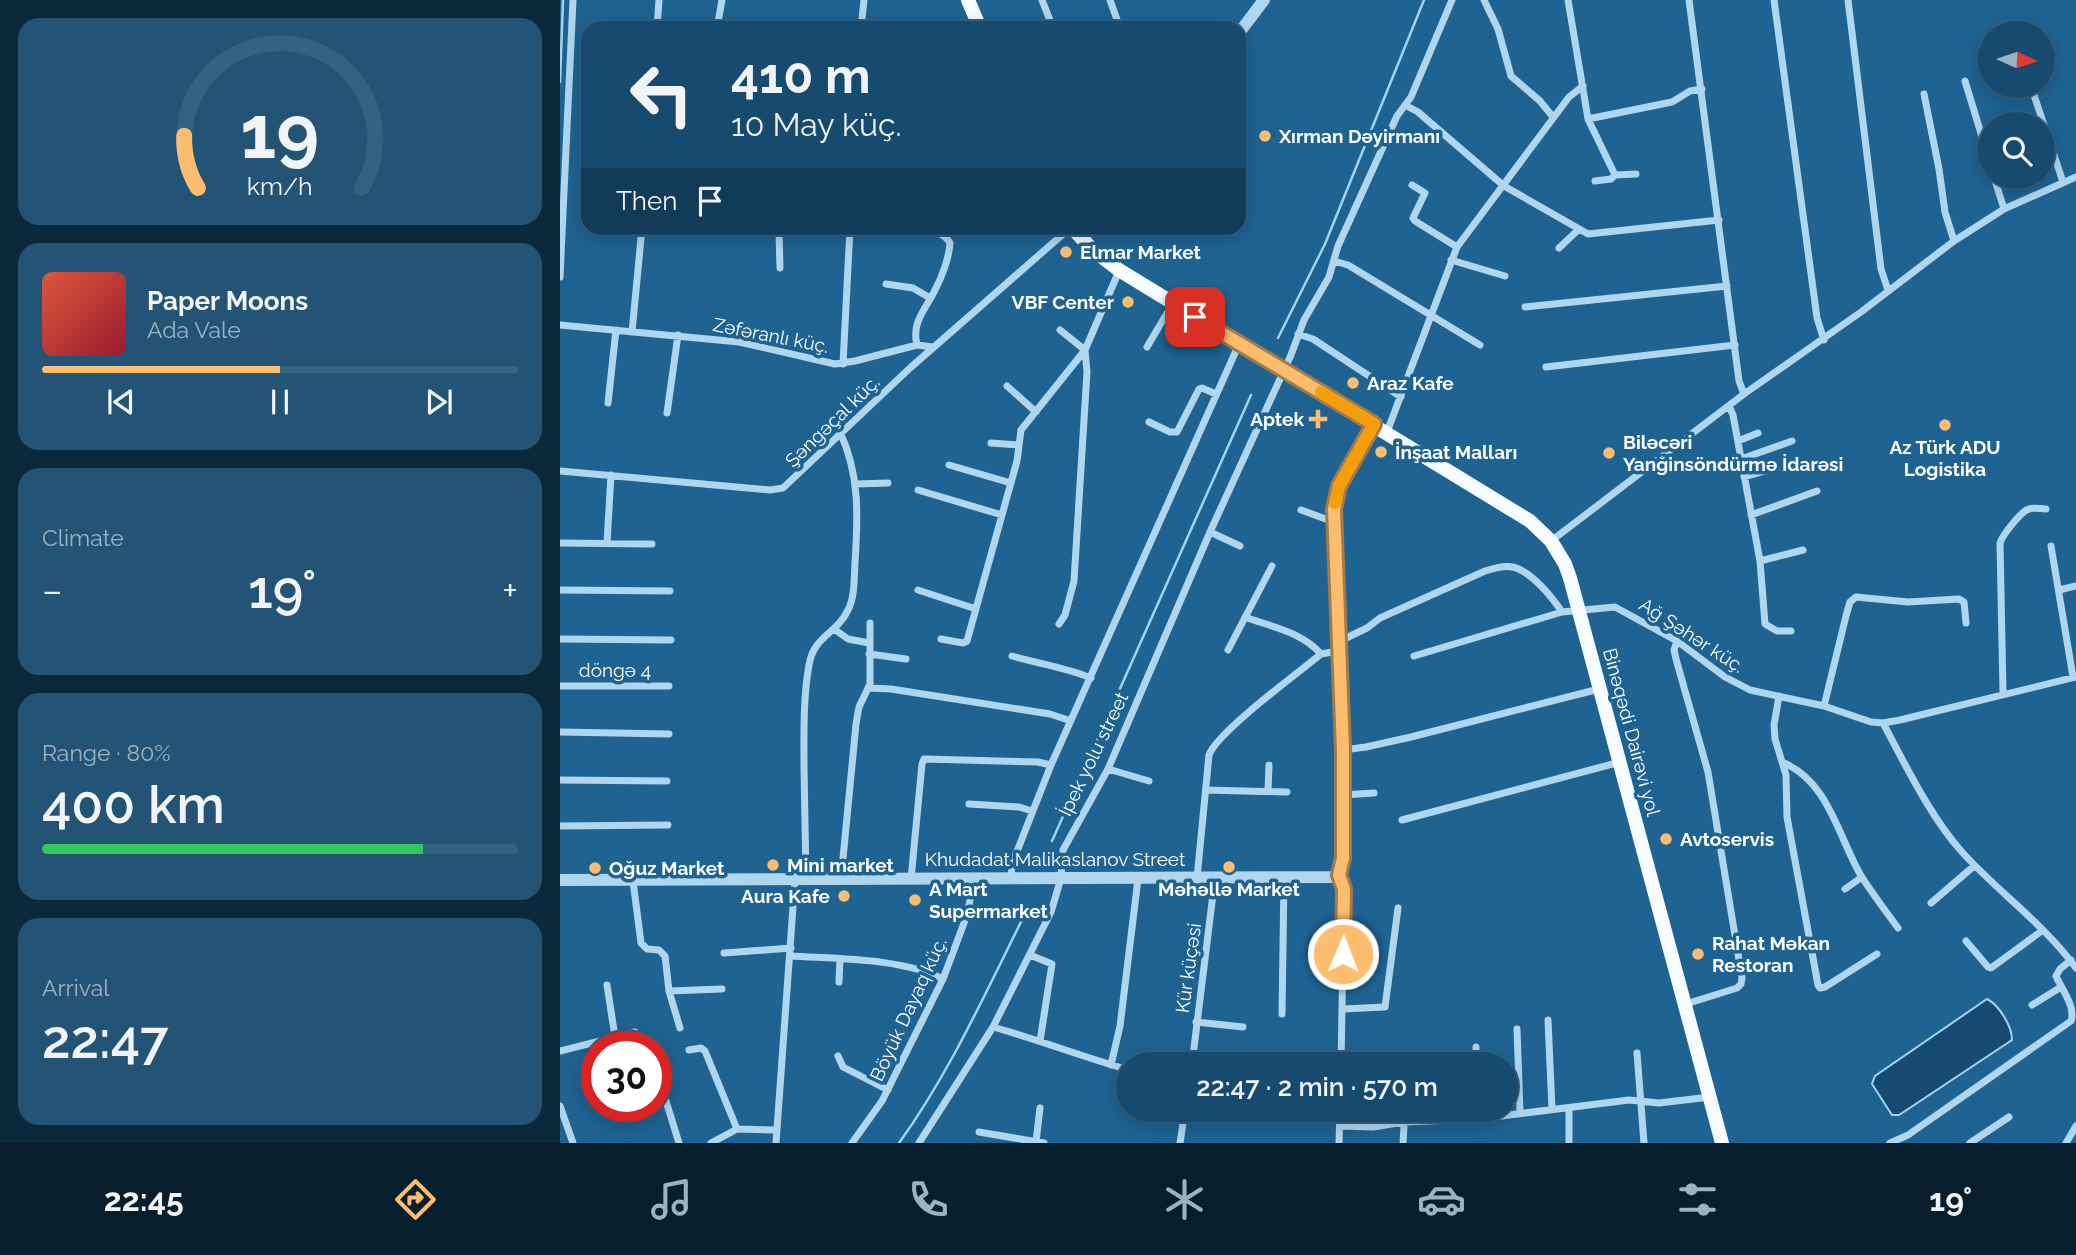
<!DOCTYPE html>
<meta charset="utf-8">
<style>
body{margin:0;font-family:Raleway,sans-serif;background:#235476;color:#f1f3f6;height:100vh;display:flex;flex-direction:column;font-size:26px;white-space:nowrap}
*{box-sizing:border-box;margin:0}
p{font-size:23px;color:#9eb3c2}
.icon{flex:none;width:38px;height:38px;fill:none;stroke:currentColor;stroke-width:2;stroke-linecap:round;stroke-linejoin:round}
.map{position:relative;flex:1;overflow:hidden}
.details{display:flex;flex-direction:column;gap:18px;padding:18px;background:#0c293c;width:560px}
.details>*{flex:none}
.hud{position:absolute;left:21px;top:21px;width:665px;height:214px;border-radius:21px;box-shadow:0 4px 18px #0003,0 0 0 2px #356281;background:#164a6e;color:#f1f3f6;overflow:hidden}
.needle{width:46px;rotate:93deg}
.buttons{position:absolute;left:1418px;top:21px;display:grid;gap:14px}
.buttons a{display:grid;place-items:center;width:77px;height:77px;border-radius:50%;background:#164a6e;box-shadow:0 4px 18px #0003,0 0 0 2px #356281;font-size:35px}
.speed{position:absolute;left:21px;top:1031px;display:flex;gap:14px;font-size:35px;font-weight:700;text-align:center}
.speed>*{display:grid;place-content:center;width:91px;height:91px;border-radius:50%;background:#164a6e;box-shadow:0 4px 18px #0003,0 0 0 2px #356281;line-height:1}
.speed .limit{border:10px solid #d22;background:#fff;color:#111}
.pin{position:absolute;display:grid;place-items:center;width:60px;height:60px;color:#fff;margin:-30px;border-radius:14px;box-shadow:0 4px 10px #0006}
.me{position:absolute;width:77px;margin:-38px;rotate:1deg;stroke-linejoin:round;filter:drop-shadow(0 0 5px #0008)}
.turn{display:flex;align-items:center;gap:24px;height:147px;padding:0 35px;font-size:32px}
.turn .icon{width:91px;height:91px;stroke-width:2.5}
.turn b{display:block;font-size:49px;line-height:60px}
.then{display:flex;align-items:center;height:66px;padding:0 35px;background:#0003;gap:14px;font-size:26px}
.big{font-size:52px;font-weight:600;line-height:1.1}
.details .card{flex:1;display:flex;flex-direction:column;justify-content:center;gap:10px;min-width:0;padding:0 24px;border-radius:21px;background:#235476}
.details .dial{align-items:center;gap:0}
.dial svg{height:182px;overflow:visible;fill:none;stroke:#356281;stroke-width:7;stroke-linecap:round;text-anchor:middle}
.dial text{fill:#f1f3f6;stroke:none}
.song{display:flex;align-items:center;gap:21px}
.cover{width:84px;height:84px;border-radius:10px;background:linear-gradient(135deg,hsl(10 70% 55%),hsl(350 70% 35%))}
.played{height:7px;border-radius:4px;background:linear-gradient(90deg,#fcbd6f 50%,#356281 50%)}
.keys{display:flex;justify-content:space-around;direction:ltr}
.heat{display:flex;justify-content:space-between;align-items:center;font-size:38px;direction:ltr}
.charge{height:10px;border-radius:5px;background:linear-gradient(90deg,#34c759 80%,#356281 0)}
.trip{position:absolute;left:556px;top:1052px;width:402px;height:70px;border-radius:35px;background:#164a6e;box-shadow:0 4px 18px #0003,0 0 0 2px #356281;font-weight:600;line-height:70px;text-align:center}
.menu{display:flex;height:112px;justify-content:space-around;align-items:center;background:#091e2c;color:#9eb3c2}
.menu .icon{width:49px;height:49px}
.menu .on{color:#fcbd6f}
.menu b{font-size:32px;color:#f1f3f6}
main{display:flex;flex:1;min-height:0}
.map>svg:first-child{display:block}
.water{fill:#154b71;stroke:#a3d3ef;stroke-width:2}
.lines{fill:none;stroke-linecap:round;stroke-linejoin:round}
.stream{stroke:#a3d3ef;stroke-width:2.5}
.minor{stroke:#b0d6ee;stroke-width:7}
.tertiary{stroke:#b0d6ee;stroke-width:12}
.primary{stroke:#f6fbff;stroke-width:14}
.route-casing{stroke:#a47b48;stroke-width:18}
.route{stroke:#fcbd6f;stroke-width:12}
.slow{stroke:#f59e0b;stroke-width:12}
.poi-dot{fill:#fcbd6f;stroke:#1e6392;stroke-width:2.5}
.labels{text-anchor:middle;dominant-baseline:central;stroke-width:7;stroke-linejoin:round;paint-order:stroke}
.poi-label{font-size:19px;font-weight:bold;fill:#fff;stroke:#1e6392;text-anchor:start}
.street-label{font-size:19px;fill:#fff;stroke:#1e6392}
</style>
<main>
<section class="details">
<div class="card dial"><svg viewBox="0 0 100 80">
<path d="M14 69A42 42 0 1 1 86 69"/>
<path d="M14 69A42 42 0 0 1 8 46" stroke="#fcbd6f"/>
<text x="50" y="56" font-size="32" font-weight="700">19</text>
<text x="50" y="72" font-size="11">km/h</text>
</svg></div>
<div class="card">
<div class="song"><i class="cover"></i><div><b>Paper Moons</b><p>Ada Vale</p></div></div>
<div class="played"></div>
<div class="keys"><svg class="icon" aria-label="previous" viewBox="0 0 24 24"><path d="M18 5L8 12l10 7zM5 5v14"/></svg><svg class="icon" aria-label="pause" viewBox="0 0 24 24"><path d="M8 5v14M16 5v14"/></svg><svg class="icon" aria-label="next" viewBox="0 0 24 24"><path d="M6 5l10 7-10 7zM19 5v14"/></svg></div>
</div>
<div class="card"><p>Climate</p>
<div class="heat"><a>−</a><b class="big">19°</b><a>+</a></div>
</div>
<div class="card"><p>Range · 80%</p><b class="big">400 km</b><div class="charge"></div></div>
<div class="card"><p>Arrival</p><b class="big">22:47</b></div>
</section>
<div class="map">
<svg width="1516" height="1143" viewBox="0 0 1516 1143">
<rect width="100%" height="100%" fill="#1e6392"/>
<path class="water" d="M1427,999C1439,1005 1452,1026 1452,1040L1339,1115H1332L1312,1084L1315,1076Z"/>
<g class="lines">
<path class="stream" d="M0,82L3,0
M718,338L765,244L864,0
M492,841L691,395
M339,1143C391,1071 427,989 467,910"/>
<path class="minor" d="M482,0L493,28
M550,0L560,28
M924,0L938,29L951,76L980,101L993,117
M1008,0L1028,119L1055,175L1051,179L1035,181
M1129,0L1179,381L1184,394
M1214,0L1257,318L1264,340
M1288,0L1321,269L1328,290
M97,28L99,0
M157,28L162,0
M301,28L304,0
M1405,81L1430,163
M1471,86L1503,182
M1364,94L1379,169L1385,212L1394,241
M845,105L858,112L944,186L1028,234L1159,220
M1028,119L1112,102L1130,91L1142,89
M1055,175L1076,174
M1434,177L1444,209
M852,185L865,193L853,218L855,221L897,247
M162,228L219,233L247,229L290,228
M354,228C367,229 383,231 390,243C389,258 382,277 375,290C366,309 351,322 357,345
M219,233L220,268
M999,248L1018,230
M891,260L945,276
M774,261L788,265L920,345
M0,277L13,0
M326,284L353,288L370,298
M965,307L1167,286
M0,325L179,342L275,364L295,361L357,345L373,347
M72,332L82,228
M738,334L753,339L841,397
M587,347L613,303
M283,364L290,228
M986,367L1175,345
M447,386L476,412
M48,403L56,330
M1169,406L1173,415L1200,561L1205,624L1217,631H1231
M107,413L118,335
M589,422L610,432H617L639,389L642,388L656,394
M827,432L897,247L1009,97L1023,86
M1178,441L1198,433
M431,443L459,445
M1181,459L1232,441
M389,465L451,483
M0,471L210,490L223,488L350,368L510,228
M1184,477L1233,463
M296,484L328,483
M358,490L442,515
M741,510L774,522
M1191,515L1257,491
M650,532L680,546
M991,541L1184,394L1301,312L1394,241L1444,209L1516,177
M0,543L92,544
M47,543L51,475
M1491,546L1513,677
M1200,561L1243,550
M0,590L110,591
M358,590L416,609
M1499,590L1516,586
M685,617C712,627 742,632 761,654
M499,624L505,615L514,581L527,372L525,350L559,271
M274,629L288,639L309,643
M0,639L111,640
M381,639L403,643L407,641L457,461L461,430L525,350L500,330
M780,641L807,628L820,618L925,571C934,568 944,565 953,567C972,572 992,597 1002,612
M1117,641L1114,650L1116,659L1148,772L1182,978L1181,984L1177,988L1126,1004
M668,650L712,566
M309,654L346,659
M452,656C479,664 505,667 531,678
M854,656L1002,612L1055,607L1117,641L1165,677L1190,690L1264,706L1311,722L1323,723L1340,720L1516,677
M0,686H109
M309,688L331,689L490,714L511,721
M1443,693L1440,543C1442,536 1461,511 1469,509C1474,507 1481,509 1486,509
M1219,696L1214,725L1215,739L1226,775L1227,817L1258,985L1260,988L1265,987L1317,954
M1264,706L1286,616L1290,602L1296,597L1348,602L1399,599L1404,602L1406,623
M1323,723C1345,764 1371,818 1402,852C1438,892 1484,924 1516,968
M0,732L109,734
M783,750L806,747L851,737L1039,689
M1224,763C1268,782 1278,835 1300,874C1311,892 1325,910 1338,928
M548,769L589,781
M0,780L107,781
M646,790L727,792
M708,791L709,765
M782,795L814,793
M409,804L459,807L472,811
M842,820L1060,762
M0,826L108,825
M779,875L783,882L784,899L781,1064
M637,878L649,755C657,732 738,673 761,654L778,651
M246,879C245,842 245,804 244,767C244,733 243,698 249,665C254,635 277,634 288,610C295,597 294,578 295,563C298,517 300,475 280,432
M281,879L296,724L299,707L310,684V623
M351,879L362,764L364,759L478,762L491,765
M451,879L452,864L491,765L679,344
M73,881L81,943L87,949L99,950L105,956L109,991L120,1028
M1285,889L1302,877
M1371,903L1414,866
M1406,941L1428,967L1431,968L1483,930
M164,953L231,948
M470,955L492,964L480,1041
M231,956C277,959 341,958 383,979
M279,982L280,959
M47,985L55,1037
M109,991L162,989
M1472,1005L1501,987
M783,1009L825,1007L838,908
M722,1014L724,878
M988,1020L992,1109
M636,1022L683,1027
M433,1027C479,1040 523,1057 569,1070
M957,1029L960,1112
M916,1047V1064
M129,1050L141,1048L145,1051L177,1129
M0,1051L75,1032
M1077,1053L1084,1143
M278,1056L283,1067L328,1090
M632,1064L655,878
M551,1065L560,1026L578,879
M96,1069L119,1143
M0,1106L13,1143
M780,1126L813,1127L844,1122L917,1119L1069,1100L1099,1103L1150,1097
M419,1132L484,1143
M476,1142L480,1108
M151,1143L177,1129L216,1130
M216,1143L235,879
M292,1143L322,1101L383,979L407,915L414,880
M359,1143L433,1027L491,912L501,878L503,850L548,769L650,532L731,355L744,320L769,277L778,246L837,116L851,97L892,0
M620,1143L625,1110
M779,1143L780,1110
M843,1143L845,1110
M1009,1143V1108
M1330,1143L1348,1135L1511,1021C1516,1007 1502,990 1496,976L1500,969L1511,960
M1410,1143L1449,1117
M1506,1143L1516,1126"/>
<path class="tertiary" d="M679,33L704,0
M521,239L532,228
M0,880L776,877L781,871L783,858V750L779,682L780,641L774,509L779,486L814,424"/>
<path class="primary" d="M408,0L420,28
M512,228L534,251L559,270L970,521L991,541L1005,564L1010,578L1162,1143"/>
</g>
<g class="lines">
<defs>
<path id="route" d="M635,317L814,424L779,486L774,509L783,750V858L779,875L784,889L783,954"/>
</defs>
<use href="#route" class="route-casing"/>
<use href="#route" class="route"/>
<path class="slow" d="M761,392L814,424L779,486L775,503"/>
</g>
<g class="poi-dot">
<circle cx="705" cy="136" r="7"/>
<circle cx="506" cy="252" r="7"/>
<circle cx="568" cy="302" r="7"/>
<circle cx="793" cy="383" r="7"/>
<path d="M754.5 408.5h7v7h7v7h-7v7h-7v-7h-7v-7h7z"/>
<circle cx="1385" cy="425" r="7"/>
<circle cx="821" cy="452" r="7"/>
<circle cx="1049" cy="453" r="7"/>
<circle cx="1106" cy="839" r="7"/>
<circle cx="213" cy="865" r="7"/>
<circle cx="669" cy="867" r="7"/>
<circle cx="35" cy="868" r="7"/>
<circle cx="284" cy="896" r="7"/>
<circle cx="355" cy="900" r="7"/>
<circle cx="1138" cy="954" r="7"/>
</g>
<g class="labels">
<g class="poi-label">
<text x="719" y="136">Xırman Dəyirmanı</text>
<text x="520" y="252">Elmar Market</text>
<text x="554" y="302" text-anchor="end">VBF Center</text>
<text x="807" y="383">Araz Kafe</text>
<text x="744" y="419" text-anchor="end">Aptek</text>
<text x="1063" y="442">Biləcəri<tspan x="1063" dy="22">Yanğinsöndürmə İdarəsi</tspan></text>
<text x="1385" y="447" text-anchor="middle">Az Türk ADU<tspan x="1385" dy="22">Logistika</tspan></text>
<text x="835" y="452">İnşaat Malları</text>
<text x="1120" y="839">Avtoservis</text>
<text x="227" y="865">Mini market</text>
<text x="49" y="868">Oğuz Market</text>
<text x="369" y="889">A Mart<tspan x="369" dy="22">Supermarket</tspan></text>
<text x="669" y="889" text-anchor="middle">Məhəllə Market</text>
<text x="270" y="896" text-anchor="end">Aura Kafe</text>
<text x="1152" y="943">Rahat Məkan<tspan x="1152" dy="22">Restoran</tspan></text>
</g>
<g class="street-label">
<text transform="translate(211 335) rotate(11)">Zəfəranlı küç.</text>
<text transform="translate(272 421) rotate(-44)">Şəngəçal küç.</text>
<text transform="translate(1132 635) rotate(33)">Ağ Şəhər küç.</text>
<text x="55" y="670">döngə 4</text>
<text transform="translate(1072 732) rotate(75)">Binəqədi Dairəvi yol</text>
<text transform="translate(533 754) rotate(-64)">İpek yolu street</text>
<text x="495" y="859">Khudadat Malikaslanov Street</text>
<text transform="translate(628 968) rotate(-82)">Kür küçəsi</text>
<text transform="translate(348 1009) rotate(-65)">Böyük Dayaq küç.</text>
</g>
</g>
</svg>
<div class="buttons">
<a><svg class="needle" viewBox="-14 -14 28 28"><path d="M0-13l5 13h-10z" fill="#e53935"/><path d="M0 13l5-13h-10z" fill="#9eb3c2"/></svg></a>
<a><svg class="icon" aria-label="search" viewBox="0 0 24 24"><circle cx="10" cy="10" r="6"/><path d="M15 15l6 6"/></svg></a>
</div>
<div class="speed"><div class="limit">30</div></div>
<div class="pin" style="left:635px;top:317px;background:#d93025"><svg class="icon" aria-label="arrive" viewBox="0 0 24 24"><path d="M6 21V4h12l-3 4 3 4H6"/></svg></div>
<svg class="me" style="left:783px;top:954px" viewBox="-20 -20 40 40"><circle r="17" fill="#fcbd6f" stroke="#fff" stroke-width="3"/><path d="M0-11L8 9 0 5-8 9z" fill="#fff"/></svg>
<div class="trip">22:47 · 2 min · 570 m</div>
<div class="hud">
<div class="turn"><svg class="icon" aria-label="left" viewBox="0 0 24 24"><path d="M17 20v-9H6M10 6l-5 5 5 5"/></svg><div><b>410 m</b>10 May küç.</div></div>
<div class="then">Then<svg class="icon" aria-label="arrive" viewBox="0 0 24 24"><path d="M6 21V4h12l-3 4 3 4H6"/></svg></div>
</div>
</div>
</main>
<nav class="menu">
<b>22:45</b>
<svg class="icon on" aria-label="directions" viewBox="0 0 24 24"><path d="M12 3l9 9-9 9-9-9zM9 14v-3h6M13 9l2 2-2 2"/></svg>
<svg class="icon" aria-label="music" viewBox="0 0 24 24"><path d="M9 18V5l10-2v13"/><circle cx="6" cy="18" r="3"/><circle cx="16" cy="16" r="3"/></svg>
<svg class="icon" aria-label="phone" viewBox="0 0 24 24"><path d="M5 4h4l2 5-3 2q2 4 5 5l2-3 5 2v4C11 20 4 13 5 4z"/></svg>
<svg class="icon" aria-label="climate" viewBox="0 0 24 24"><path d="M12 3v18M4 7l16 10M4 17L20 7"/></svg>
<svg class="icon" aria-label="car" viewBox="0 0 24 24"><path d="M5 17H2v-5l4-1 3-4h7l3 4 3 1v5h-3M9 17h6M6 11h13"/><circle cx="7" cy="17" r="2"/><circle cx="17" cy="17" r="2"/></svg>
<svg class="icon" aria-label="filters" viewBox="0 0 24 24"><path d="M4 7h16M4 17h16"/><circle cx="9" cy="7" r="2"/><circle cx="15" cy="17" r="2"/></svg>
<b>19°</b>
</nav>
